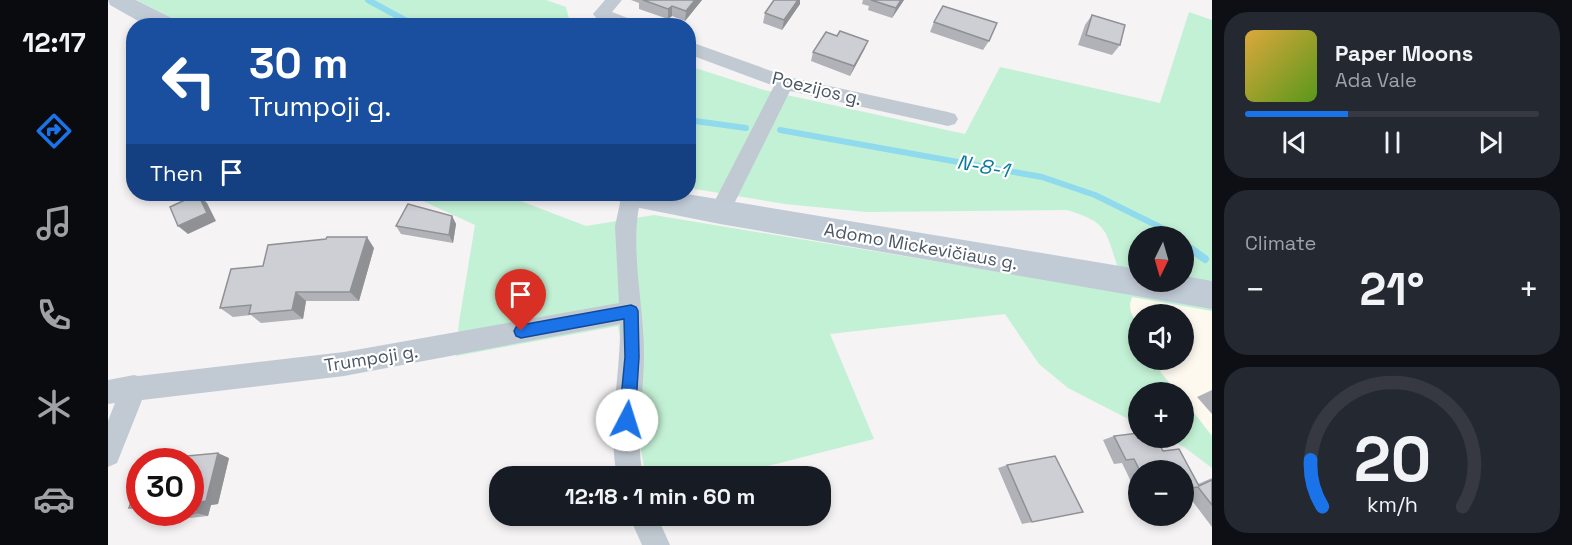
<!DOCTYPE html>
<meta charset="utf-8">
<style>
body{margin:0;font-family:"Space Grotesk",sans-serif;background:#242831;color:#f1f3f6;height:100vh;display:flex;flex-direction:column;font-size:22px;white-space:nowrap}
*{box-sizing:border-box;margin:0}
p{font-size:20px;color:#9ea1a6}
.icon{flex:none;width:33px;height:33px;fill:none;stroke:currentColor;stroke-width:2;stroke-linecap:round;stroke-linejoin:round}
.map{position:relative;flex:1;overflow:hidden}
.drawer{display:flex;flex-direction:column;gap:12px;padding:12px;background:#0d0f14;width:360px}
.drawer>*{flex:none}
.top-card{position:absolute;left:18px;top:18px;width:570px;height:183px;border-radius:24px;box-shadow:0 3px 9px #0003;background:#1a4fa0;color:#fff;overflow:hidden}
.needle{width:39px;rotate:185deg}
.controls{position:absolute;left:1020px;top:226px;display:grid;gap:12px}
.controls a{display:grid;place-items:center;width:66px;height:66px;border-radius:50%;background:#171b24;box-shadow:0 3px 9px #0003;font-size:30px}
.speed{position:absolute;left:18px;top:448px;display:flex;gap:12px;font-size:30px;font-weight:700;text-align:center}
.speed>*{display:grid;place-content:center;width:78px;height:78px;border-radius:50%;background:#171b24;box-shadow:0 3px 9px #0003;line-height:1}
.speed .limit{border:9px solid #d22;background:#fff;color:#111}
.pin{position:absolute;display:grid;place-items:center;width:51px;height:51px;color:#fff;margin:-62px -26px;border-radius:50% 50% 50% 0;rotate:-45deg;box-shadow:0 0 6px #0007}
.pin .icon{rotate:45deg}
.me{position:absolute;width:66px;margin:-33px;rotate:5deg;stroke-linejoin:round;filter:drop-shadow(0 0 4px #0008)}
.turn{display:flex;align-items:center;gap:21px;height:126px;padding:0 24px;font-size:27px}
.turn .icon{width:78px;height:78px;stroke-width:2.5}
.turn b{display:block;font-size:42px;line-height:51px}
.then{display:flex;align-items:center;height:57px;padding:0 24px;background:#0003;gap:12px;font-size:22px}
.big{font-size:45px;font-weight:800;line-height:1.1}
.drawer .tile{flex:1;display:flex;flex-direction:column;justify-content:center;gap:9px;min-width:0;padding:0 21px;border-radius:24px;background:#242831}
.drawer .dial{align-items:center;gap:0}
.dial svg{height:156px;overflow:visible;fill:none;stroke:#363941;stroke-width:7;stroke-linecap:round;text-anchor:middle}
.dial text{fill:#f1f3f6;stroke:none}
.song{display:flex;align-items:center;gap:18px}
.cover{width:72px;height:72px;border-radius:9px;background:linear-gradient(135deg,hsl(40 70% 55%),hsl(90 70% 35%))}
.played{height:6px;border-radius:3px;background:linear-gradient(90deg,#1a73e8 35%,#363941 35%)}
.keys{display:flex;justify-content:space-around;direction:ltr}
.heat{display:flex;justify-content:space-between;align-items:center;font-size:33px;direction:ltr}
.trip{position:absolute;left:381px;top:466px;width:342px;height:60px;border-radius:24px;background:#171b24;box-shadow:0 3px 9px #0003;font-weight:800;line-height:60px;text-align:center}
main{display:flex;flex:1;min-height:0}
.dock{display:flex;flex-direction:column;width:108px;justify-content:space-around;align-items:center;background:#090b0e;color:#9ea1a6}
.dock .icon{width:42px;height:42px}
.dock .on{color:#1a73e8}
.dock b{font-size:27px;color:#f1f3f6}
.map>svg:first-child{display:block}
.commercial{fill:#fdf9ef}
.green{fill:#c3f1d5}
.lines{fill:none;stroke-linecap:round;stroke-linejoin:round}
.stream-far1{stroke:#90daee;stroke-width:6}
.stream{stroke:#90daee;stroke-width:8}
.street{fill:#c1cad2;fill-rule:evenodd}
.secondary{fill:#c1cbd6;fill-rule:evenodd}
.wall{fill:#b0b2b7}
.shaded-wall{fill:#909195}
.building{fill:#cdcfd5;stroke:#909195;stroke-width:1.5}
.route{fill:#1a73e8;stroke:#114b97;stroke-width:1.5}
.labels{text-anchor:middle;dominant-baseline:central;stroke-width:4.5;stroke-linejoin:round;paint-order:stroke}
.street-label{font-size:18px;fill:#4a5661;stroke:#fff}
.water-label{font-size:20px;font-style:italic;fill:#0c7c9b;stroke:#fff}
</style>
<main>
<nav class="dock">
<b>12:17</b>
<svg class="icon on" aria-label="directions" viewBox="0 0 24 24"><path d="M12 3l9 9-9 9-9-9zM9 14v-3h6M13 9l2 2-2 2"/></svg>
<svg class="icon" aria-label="music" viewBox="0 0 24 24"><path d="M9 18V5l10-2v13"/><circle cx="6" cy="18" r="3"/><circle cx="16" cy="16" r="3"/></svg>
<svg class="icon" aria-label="phone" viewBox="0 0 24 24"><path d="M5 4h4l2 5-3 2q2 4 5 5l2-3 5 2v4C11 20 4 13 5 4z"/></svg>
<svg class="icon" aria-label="climate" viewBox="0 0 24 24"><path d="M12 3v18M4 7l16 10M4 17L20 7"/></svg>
<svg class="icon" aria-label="car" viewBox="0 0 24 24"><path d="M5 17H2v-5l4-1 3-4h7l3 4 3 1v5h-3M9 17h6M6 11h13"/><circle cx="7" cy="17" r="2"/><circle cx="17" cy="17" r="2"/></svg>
</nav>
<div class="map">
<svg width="1104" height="545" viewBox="0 0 1104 545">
<rect width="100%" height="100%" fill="#f5f3f3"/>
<path class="commercial" d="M1024,297L1104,311V436L1076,400V393H1070L1053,372L1049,360H1076V315H1030V327L1024,317L1021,303Z"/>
<path class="green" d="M29,0H438L458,7L462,23L461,26H80Z
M1081,12L1104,20V283L1076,279V237H1030V271L1010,268C997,229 1000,223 959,210L759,212L677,204L581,188V66L656,90L857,134L892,67L1052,103Z
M300,194H394L478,226L546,215L1104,307V311L1024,297C1018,313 1028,317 1030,330C1032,339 1030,350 1030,360H1049L1053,373L1070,393H1030V424L960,388L931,364L897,314L722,334L766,439L617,477H538L510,326L348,356L351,322L367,225Z
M1076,400L1104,436V468L1076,447L1058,438H1076Z"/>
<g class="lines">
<path class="stream-far1" d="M260,0L308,26
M580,120L638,128
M672,130L934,177L987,195L1056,229L1067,237"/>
<path class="stream" d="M1065,236L1067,237
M1076,244L1097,259"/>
<path class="street" d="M497,0H514L504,12L530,22L532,26C517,26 495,28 485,14Z
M580,41L680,77L840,112L847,114L850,119L847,124L840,126L682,91L619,218L612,221L605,218L601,212L666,86L580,54Z
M514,194H534C520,243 536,302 536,354C536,396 527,435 535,477H509C499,426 513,375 512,324L236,376L34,400L9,463L0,467V421L7,403L0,404V380L26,375L30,376L236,352L511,303L507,226Z
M521,516H549L562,545H534Z"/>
<path class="secondary" d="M0,0H28L68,20L71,26H39L2,5Z
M507,194H579L1030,269V282H1076V276L1104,281V309L612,224L522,206L512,202Z"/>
</g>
<path class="wall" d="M523,0H594L577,21L564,16L560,19L531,9V3Z
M666,0H692V4L674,30L655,23L657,13Z
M755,0H796L784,18L760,10L761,6L754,4Z
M984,15L1012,45L1004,55L970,45L977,25Z
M826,22L881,41L875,50L822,32Z
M729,36L760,41L756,50L742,76L703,61L705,52Z
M344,216L348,224L345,243L293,234L288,226Z
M266,248L251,301H198L195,319L153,323L143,315L125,317L112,308L155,266Z
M1104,390V414L1089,397Z
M1006,436L1055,451L1090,484L1104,478V527L1076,490V471H1030V496L1014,463L1006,464L995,440Z
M121,458L110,504L103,505L100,516L63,520L50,517Z
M899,465L975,512L914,524L890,468Z
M32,477V510L21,508Z"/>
<path class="shaded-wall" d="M587,0H594L577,21L578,11Z
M690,0H692V4L674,30L676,20Z
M793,0H796L784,18L788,8Z
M564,6V16L560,19V9Z
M760,41L756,50L742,76L746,66Z
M90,194L99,203L108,221L80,234L70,226Z
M344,216L348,224L345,243L341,235Z
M259,237L266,248L251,301L242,292Z
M188,292L198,301L195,319L184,310Z
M110,453L121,458L110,504L103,505L100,516L88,513L91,502Z"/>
<path class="building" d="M535,0H587L578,11L564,6L560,9Z
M666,0H690L676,20L657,13Z
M763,0H793L788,8Z
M835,6L889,23L881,41L826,22Z
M984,15L1017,25L1012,45L978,35Z
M732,31L760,41L746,66L705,52L718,32L729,36Z
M90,194L99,213L70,226L62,207Z
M300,204L344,216L341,235L288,226Z
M219,237H259L242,292H188L184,310L141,314L143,305L112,308L123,269L155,266L160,245L218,239Z
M1030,433V438H1048L1055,451L1071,449L1091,486L1104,480V505L1090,487L1076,489V471H1032L1026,459L1018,460L1006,436Z
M110,453L98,501L91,502L88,513L50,517L51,513H82V462H36L37,460Z
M947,456L975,512L924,522L899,465Z
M32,477V507L21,508Z"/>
<path class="route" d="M523,305L528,307L530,311L531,357L527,420L525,426L519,428L513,426L511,420L517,357L516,319L413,338L408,336L406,331L408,327L413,325Z"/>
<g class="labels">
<g class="street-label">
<text transform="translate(709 88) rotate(14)">Poezijos g.</text>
<text transform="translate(813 246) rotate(10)">Adomo Mickevičiaus g.</text>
<text transform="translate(263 358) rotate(-9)">Trumpoji g.</text>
</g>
<g class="water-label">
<text transform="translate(875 166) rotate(10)">N-8-1</text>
</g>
</g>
</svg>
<div class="controls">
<a><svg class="needle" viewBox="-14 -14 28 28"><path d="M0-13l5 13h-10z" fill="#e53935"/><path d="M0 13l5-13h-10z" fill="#9ea1a6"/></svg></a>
<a><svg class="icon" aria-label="sound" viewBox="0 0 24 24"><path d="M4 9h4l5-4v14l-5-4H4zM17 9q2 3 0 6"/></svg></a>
<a>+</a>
<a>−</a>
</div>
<div class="speed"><div class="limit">30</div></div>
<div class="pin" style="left:413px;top:331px;background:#d93025"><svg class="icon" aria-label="arrive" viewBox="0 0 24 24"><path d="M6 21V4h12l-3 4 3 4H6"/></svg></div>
<svg class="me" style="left:519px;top:420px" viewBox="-20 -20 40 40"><circle r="19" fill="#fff"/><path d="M0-13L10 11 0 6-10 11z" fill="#1a73e8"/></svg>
<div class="trip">12:18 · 1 min · 60 m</div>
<div class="top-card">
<div class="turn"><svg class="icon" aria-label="left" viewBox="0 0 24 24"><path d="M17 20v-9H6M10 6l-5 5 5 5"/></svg><div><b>30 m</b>Trumpoji g.</div></div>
<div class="then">Then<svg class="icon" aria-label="arrive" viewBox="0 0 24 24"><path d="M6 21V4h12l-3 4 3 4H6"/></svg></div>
</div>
</div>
<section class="drawer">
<div class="tile">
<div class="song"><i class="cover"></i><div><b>Paper Moons</b><p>Ada Vale</p></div></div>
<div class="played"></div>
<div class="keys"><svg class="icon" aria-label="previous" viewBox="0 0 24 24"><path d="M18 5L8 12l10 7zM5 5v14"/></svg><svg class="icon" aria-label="pause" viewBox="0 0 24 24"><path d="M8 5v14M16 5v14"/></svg><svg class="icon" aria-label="next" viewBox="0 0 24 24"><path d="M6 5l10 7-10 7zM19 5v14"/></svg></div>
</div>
<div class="tile"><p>Climate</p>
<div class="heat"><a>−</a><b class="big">21°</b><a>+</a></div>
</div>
<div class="tile dial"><svg viewBox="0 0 100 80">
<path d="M14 69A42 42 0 1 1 86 69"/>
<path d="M14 69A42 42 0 0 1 8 45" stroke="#1a73e8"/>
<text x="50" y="56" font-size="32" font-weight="700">20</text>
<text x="50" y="72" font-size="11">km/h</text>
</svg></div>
</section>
</main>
